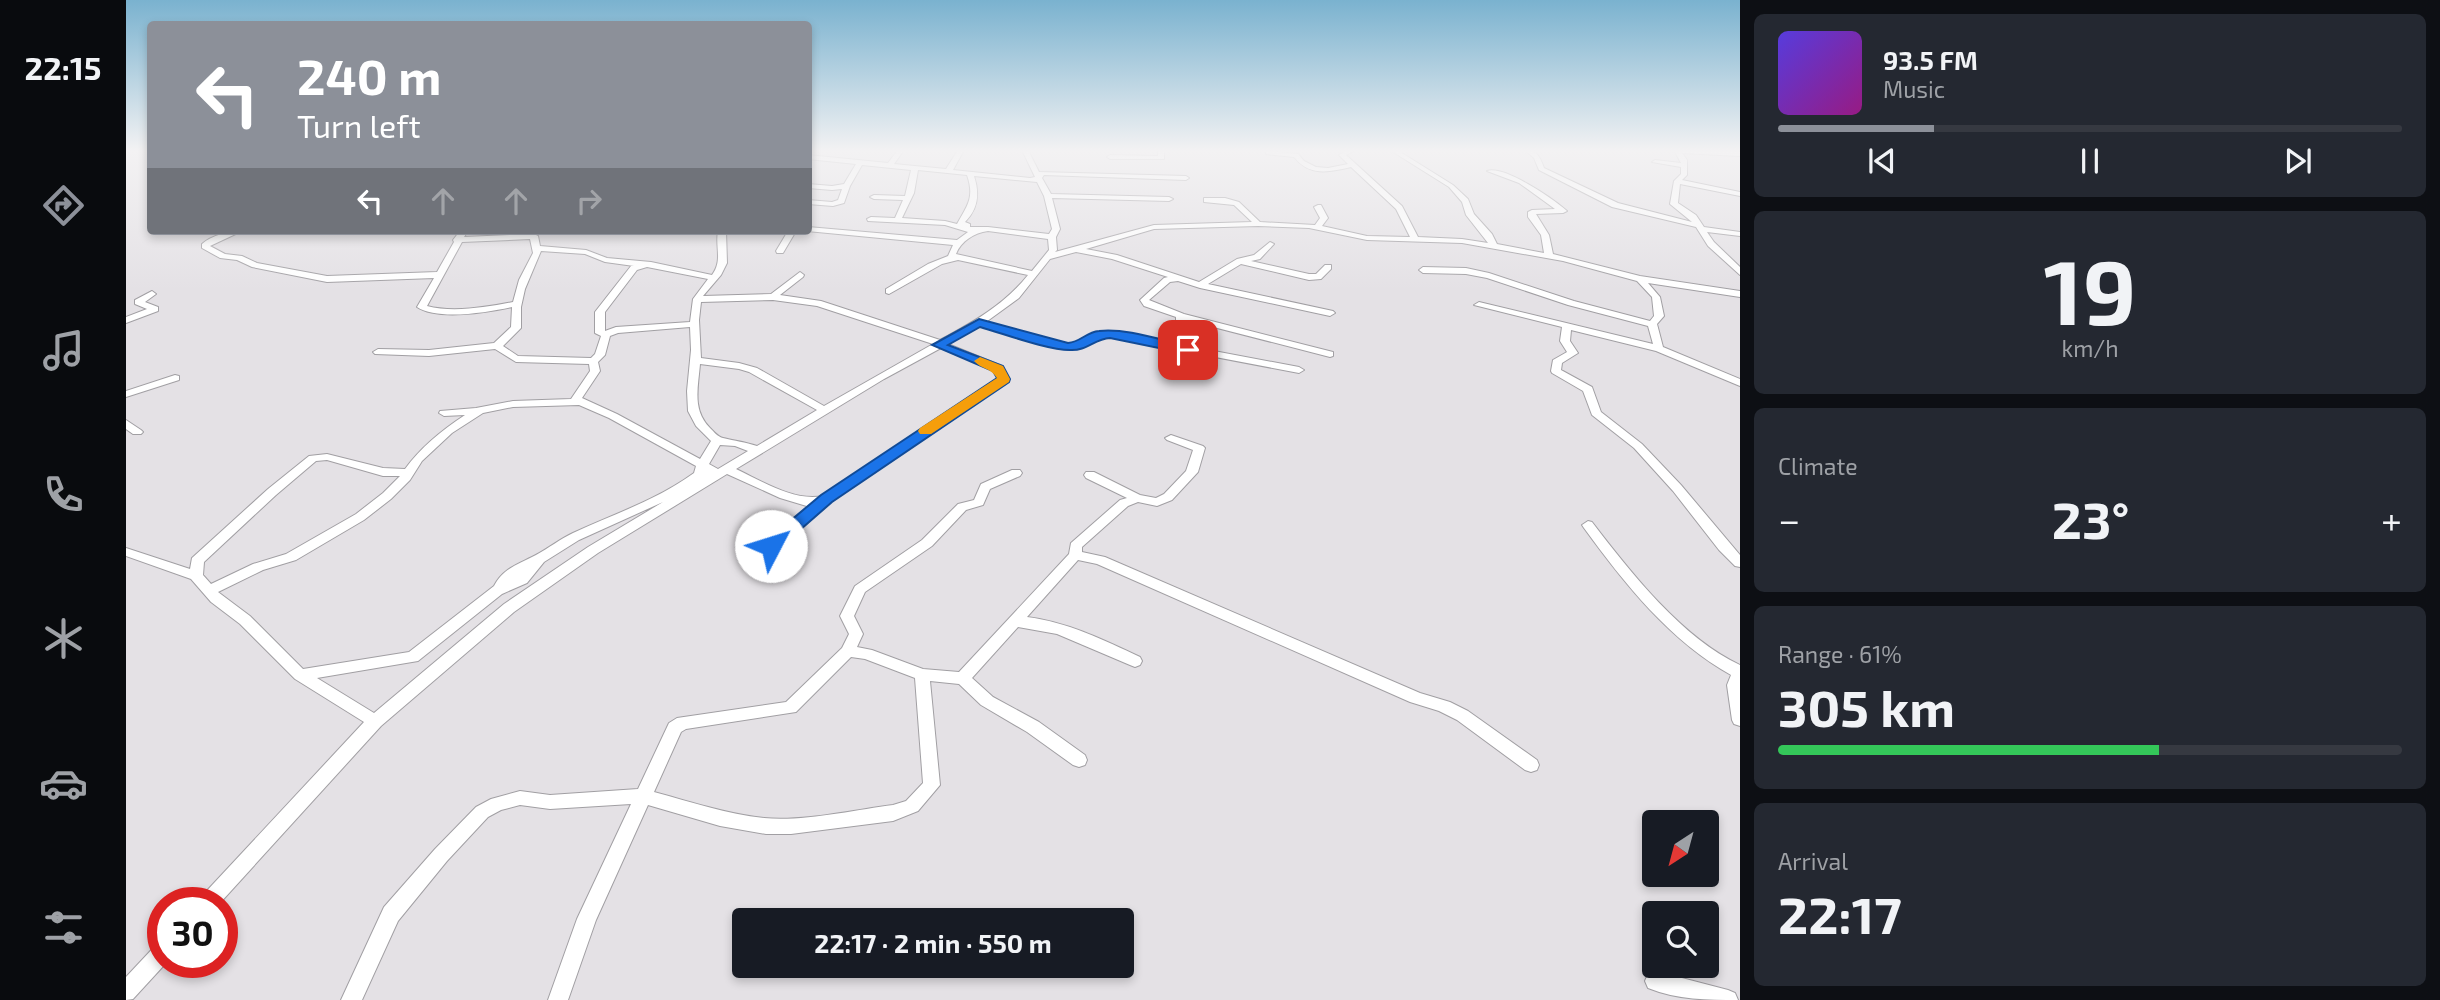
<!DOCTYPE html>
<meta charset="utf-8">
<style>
body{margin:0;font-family:"Exo 2",sans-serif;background:#242831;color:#f1f3f6;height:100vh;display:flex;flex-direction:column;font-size:26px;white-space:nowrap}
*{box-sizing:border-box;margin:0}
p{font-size:23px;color:#9ea1a6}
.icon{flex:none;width:38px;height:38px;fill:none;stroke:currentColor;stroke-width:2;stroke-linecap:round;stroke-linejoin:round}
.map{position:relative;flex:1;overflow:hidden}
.panel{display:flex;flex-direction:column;gap:14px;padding:14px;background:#0d0f14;width:700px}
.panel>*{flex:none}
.top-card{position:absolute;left:21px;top:21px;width:665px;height:214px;border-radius:7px;box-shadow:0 4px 10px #0003;background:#8c9099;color:#fff;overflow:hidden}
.needle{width:46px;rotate:216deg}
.controls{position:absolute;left:1516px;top:810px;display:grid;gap:14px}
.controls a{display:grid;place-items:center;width:77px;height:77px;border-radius:7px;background:#171b24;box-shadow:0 4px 10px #0003;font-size:35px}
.speed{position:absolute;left:21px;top:887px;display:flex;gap:14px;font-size:35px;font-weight:700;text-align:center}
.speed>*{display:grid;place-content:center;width:91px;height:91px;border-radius:50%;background:#171b24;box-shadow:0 4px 10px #0003;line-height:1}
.speed .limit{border:10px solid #d22;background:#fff;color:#111}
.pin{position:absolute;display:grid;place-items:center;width:60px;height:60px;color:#fff;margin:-30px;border-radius:14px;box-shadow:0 4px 10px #0006}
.me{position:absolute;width:77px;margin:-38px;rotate:50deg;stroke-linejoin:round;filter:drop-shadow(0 0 5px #0008)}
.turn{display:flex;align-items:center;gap:24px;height:147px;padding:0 35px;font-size:32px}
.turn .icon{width:91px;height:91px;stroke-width:2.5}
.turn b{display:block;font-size:49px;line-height:60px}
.lanes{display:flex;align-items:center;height:66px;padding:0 35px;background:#0003;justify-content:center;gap:35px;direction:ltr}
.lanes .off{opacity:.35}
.big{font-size:52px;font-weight:700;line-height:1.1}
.panel .card{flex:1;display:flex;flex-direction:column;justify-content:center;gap:10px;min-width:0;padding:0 24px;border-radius:10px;background:#242831}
.panel .dial{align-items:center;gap:0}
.dial b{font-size:91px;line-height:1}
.song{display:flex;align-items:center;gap:21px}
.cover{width:84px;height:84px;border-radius:10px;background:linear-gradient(135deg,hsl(250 70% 55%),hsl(310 70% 35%))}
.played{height:7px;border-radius:4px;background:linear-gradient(90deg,#8c9099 25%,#363941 25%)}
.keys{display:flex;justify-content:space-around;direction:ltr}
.heat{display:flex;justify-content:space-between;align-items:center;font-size:38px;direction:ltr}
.charge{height:10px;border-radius:5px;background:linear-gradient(90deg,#34c759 61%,#363941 0)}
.trip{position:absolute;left:606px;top:908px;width:402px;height:70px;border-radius:7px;background:#171b24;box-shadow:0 4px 10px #0003;font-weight:700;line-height:70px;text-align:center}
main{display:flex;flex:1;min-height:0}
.tabs{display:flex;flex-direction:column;width:126px;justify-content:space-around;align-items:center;background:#090b0e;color:#9ea1a6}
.tabs .icon{width:49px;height:49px}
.tabs .on{color:#8c9099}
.tabs b{font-size:32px;color:#f1f3f6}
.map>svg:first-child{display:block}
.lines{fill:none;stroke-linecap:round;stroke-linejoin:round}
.street-casing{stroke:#a19fa3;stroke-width:2}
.street{fill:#fff;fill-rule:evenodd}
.route{fill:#1a73e8;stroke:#114b97;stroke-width:2}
.slow{fill:#f59e0b}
</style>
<main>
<nav class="tabs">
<b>22:15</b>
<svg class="icon on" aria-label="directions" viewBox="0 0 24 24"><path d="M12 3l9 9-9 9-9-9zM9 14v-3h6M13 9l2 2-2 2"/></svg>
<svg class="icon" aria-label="music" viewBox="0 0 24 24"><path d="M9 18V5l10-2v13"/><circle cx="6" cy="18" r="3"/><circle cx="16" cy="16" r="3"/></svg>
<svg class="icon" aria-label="phone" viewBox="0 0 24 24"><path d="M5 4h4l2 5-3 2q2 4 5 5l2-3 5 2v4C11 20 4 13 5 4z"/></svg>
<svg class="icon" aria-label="climate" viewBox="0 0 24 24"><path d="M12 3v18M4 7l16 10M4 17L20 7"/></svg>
<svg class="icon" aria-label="car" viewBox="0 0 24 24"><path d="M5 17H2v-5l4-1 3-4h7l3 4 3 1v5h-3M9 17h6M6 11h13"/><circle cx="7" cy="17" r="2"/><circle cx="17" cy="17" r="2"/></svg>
<svg class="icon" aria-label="filters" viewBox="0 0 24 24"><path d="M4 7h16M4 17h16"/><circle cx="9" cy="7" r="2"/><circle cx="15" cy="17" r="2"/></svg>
</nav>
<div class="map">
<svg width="1614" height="1000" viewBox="0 0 1614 1000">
<rect width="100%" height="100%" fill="#e4e1e5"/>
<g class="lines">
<defs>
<path id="street" d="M772,150H778L768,164L820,169L832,150H838L827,170L904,178L909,177L896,150H902L913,172L1060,176L1063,178L1060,180L918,175L916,178L925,194L1043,197L1047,199L1043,201L926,198L934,229L930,237L931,250L929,252L1028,225L1126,222L1108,205L1078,202V198H1099L1113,202L1134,222L1189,225L1194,218L1188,207L1192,205H1195L1202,218L1196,226L1241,236L1284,237L1270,209L1225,167C1203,172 1184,177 1168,157L1140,154V152L1142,151L1172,154L1178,161L1190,167L1202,168L1222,164L1213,155L1221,150H1229L1220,155L1276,206L1292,237L1336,239L1362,243L1340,215L1336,202L1323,187L1264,150H1271L1327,185L1342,199L1348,214L1366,234L1371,244L1418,253L1415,235L1402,217V212L1406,210L1429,209L1393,183L1361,171C1378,165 1426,198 1441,211L1437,213L1410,214L1423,235L1427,254L1514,276L1614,291V297L1522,283L1534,297L1538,316L1531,324L1537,347L1614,379V386L1530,351L1445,330L1444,341L1452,353L1436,363L1435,370L1466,387L1475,412L1516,444L1555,485L1614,555V567L1609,566L1593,550L1547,491L1508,448L1466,415L1457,391L1426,373L1425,371L1427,360L1441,352L1434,341L1436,327L1348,305L1353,302L1527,344L1522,326L1442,305L1361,278L1340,274L1297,273L1293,270L1297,267L1340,268L1363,273L1448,301L1524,321L1528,316L1526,297L1511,281L1437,261L1336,243L1241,240L1183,228L1132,226L1028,229L960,249L991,255L1073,282L1111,259L1128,255L1144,242L1148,244L1134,259L1125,261L1183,274H1190L1199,265H1205V269L1195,279L1183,280L1115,264L1082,284L1207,311L1209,313L1204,316L1074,288L1052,281L1044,282L1023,300L1058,314L1207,352V356L1204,357L1060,320V325L1051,344L1173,367L1178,370L1173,373L984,337C969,339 958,349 942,350L854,326L822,344L876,366L883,379L882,381L703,502L649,549L644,550L637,546L684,507L654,498L601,474L472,553L388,612L255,726L94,903H73L75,897L238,722L169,679L114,624L85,602L65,579L0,556V548L64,569L66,558L142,489L183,456L201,454L257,468L279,469C295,447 316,430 339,415L318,416L313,413L314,411L350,408L387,401L445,399L464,371L463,364L390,362L369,349L303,356L249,354L247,352L252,349L303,350L368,343L385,327L386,307C363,312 312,321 291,307L308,278L201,282L126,267L111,260L94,258L76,248V244C86,235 103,231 116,231L84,246L99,254L116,256L131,263L201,276L311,272L328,242L327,240L334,231H342L338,237L408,234L412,236L414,246L460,250L481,258L525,262L586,275C597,260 589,248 592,231H600L601,263L595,275L577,296L645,294L674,272L678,275L677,277L654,295L695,301L814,340C847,322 878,305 902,275L832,260L816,264L763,294L760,293V289L802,264L822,256L827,245L681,231H682V227L831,240L842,232L819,225L742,221L741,219L745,217L769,218L777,200L748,199L744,197L748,195L779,196L785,170L736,165L724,186L718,203L707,206L682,204V200L706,202L712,200L716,189L706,190L682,188V184L706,186L718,184L730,164L682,159V155L762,163ZM792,170L841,175C849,198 841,206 831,224L819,221L776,218L788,193ZM848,176L911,182L918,196L926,229L923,234L862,227H844V224L839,222C852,209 854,194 848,176ZM862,231L922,239L923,250L906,271L830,254C835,241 848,233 862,231ZM404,239L407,253L393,280L387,302C361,307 327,313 301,306L336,242ZM415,251L459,254L479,262L508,266H505L469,312V333L475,336L469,354L465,358L392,356L377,346L395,328V307L399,289ZM950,252L986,259L1042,277L1038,278L1014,300L1018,306L1050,317V325L1042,342C1025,339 997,330 980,332C966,333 956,344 942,344L860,322L893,298L924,259ZM521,267L582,279L567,299L564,322L490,327L479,331V312L511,270ZM647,300L691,306L807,344L698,406L631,368L613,363L575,358L573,320L575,302ZM564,327L565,350L561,391L562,411L570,426L585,441L574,459L491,414L456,398L474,371L472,362L479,355L484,336L492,333ZM815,348L868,370L872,378L697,496C668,502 636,481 610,469L758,379ZM574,364L613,369L623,372L691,410L631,446C619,442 609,441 597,438C592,437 588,432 584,428C566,410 572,388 574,364ZM453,405L483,418L570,466L568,473C531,500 488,514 447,533C434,539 423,548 410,555C393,564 377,568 368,586L283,652L177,669L124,616L92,592L137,570L170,560L238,520L265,499L284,480L296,461L326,433L357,413L387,407ZM594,445L609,446L622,451L592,469L583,464ZM201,460L257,476H274L257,493L230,514L160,554L127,564L85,584L77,575L78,562L150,495L190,461ZM537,502L462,547L378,604L248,713L191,678L292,661L376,594L401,583L418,562L453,540Z
M1032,150H1038V159H984L981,157L984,155L1032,156Z
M1399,150C1411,150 1414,157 1418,168L1492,203L1566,222L1544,204L1548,181L1555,174V167L1526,162L1529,160L1555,163L1548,150L1614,152V156L1556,153L1561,160V175L1556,180L1614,192V196L1554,184L1552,203L1570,215L1578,227L1614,232V236L1581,232L1588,242L1614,267V275L1582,246L1570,227L1486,207L1413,170L1408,158Z
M662,231H670L657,253H651L650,251Z
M26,291L30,294L19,302L32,307V311L0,323V317L21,309L9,304V300Z
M49,375L53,376V380L0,397V391Z
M0,420L15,430L17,432L15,434H7L0,429Z
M1045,435L1077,446L1079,448L1072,472L1046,500L1031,506L1012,502L1002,506L956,547V552L979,557L1294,693L1324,702L1342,711L1411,760L1413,765L1411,770L1405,772L1399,770L1331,720L1313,711L1284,702L971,564L952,560L901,617C941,622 978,640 1014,657L1016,661L1014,665L1009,667L1004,665L931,634L892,627L846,678L867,697L913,722L959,755L961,760L959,765L953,767L947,765L901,732L855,705L833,684L804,681L814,785L792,811L767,821L665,834H640L594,826L522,805L470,920L442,1000H422L451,919L505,804L424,809L394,805L375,810L362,817L321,861L272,921L236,1000H215L258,907L309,849L350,807L365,799L394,791L424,795L512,789L543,723L551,718L660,702L716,648L723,634L714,616L729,586L796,540L832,504L848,500L855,484L886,470H894L896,473L894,476L864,489L857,505L840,510L806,546L739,592L728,616L737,634L731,647L746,650L797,669L833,672L943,554L945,543L994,500L1001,498L960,478L958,475L960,472H968L1014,495L1030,498L1038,494L1060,471L1067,450L1041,440L1039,438ZM725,657L739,659L789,678L797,783L780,801L767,805C729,810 675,822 638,818C601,814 565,802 528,792L555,732L560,729L670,712Z
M1462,521L1466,522C1505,573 1556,638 1614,665V726L1608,724L1606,720L1601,685L1605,675C1544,641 1498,583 1458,528L1456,525Z
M37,942V962H41L7,999L0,1000V977L30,945Z
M1529,971L1602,990L1609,993L1612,1000C1581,1000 1552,1000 1522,988L1519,981L1522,974Z"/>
</defs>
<use href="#street" class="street-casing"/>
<use href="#street" class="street"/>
</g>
<linearGradient id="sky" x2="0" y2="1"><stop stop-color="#7ab2cf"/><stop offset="0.52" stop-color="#f3f2f3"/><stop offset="1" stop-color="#f3f2f3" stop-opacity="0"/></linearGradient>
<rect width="1614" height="290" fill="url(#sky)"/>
<path class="route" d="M853,319L942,343C955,342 960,332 973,331C1001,328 1034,340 1062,346L1068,350L1062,354L984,338C968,339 961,351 944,350C921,350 879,334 854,327L822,345L877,366L884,379L883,382L706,502L651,550H639L636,546L639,542L695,495L871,378L867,371L806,345Z"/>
<path class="slow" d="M854,357L877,366L884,379L883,382L805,434H794L792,431L794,428L871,378C865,368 855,369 848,361Z"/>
</svg>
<div class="controls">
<a><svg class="needle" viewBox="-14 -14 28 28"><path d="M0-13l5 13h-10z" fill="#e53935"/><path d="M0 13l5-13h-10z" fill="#9ea1a6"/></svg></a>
<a><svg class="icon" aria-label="search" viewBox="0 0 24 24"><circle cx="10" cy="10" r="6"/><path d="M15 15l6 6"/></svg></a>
</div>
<div class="speed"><div class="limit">30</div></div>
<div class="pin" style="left:1062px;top:350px;background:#d93025"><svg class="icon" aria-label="arrive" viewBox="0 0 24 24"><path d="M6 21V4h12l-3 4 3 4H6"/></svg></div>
<svg class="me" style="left:645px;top:546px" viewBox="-20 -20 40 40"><circle r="19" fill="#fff"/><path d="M0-13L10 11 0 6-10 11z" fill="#1a73e8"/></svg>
<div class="trip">22:17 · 2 min · 550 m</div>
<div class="top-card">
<div class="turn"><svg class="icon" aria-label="left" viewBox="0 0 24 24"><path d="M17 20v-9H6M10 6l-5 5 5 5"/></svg><div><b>240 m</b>Turn left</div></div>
<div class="lanes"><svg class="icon" aria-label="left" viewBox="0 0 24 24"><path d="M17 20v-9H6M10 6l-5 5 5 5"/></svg><svg class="icon off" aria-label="ahead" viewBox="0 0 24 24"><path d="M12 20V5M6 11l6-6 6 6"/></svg><svg class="icon off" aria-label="ahead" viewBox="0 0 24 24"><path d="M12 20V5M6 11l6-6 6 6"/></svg><svg class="icon off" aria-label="right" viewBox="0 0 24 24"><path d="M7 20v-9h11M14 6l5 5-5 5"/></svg></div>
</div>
</div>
<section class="panel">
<div class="card">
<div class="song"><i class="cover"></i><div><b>93.5 FM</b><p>Music</p></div></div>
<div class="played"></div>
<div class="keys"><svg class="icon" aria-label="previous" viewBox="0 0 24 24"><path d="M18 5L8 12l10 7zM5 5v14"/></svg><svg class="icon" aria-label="pause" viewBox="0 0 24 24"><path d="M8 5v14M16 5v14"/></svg><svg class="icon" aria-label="next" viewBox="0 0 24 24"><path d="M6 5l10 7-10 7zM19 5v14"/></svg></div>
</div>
<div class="card dial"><b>19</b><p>km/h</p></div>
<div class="card"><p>Climate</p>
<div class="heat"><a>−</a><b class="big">23°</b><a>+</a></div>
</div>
<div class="card"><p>Range · 61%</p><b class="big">305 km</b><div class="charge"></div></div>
<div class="card"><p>Arrival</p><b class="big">22:17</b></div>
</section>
</main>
